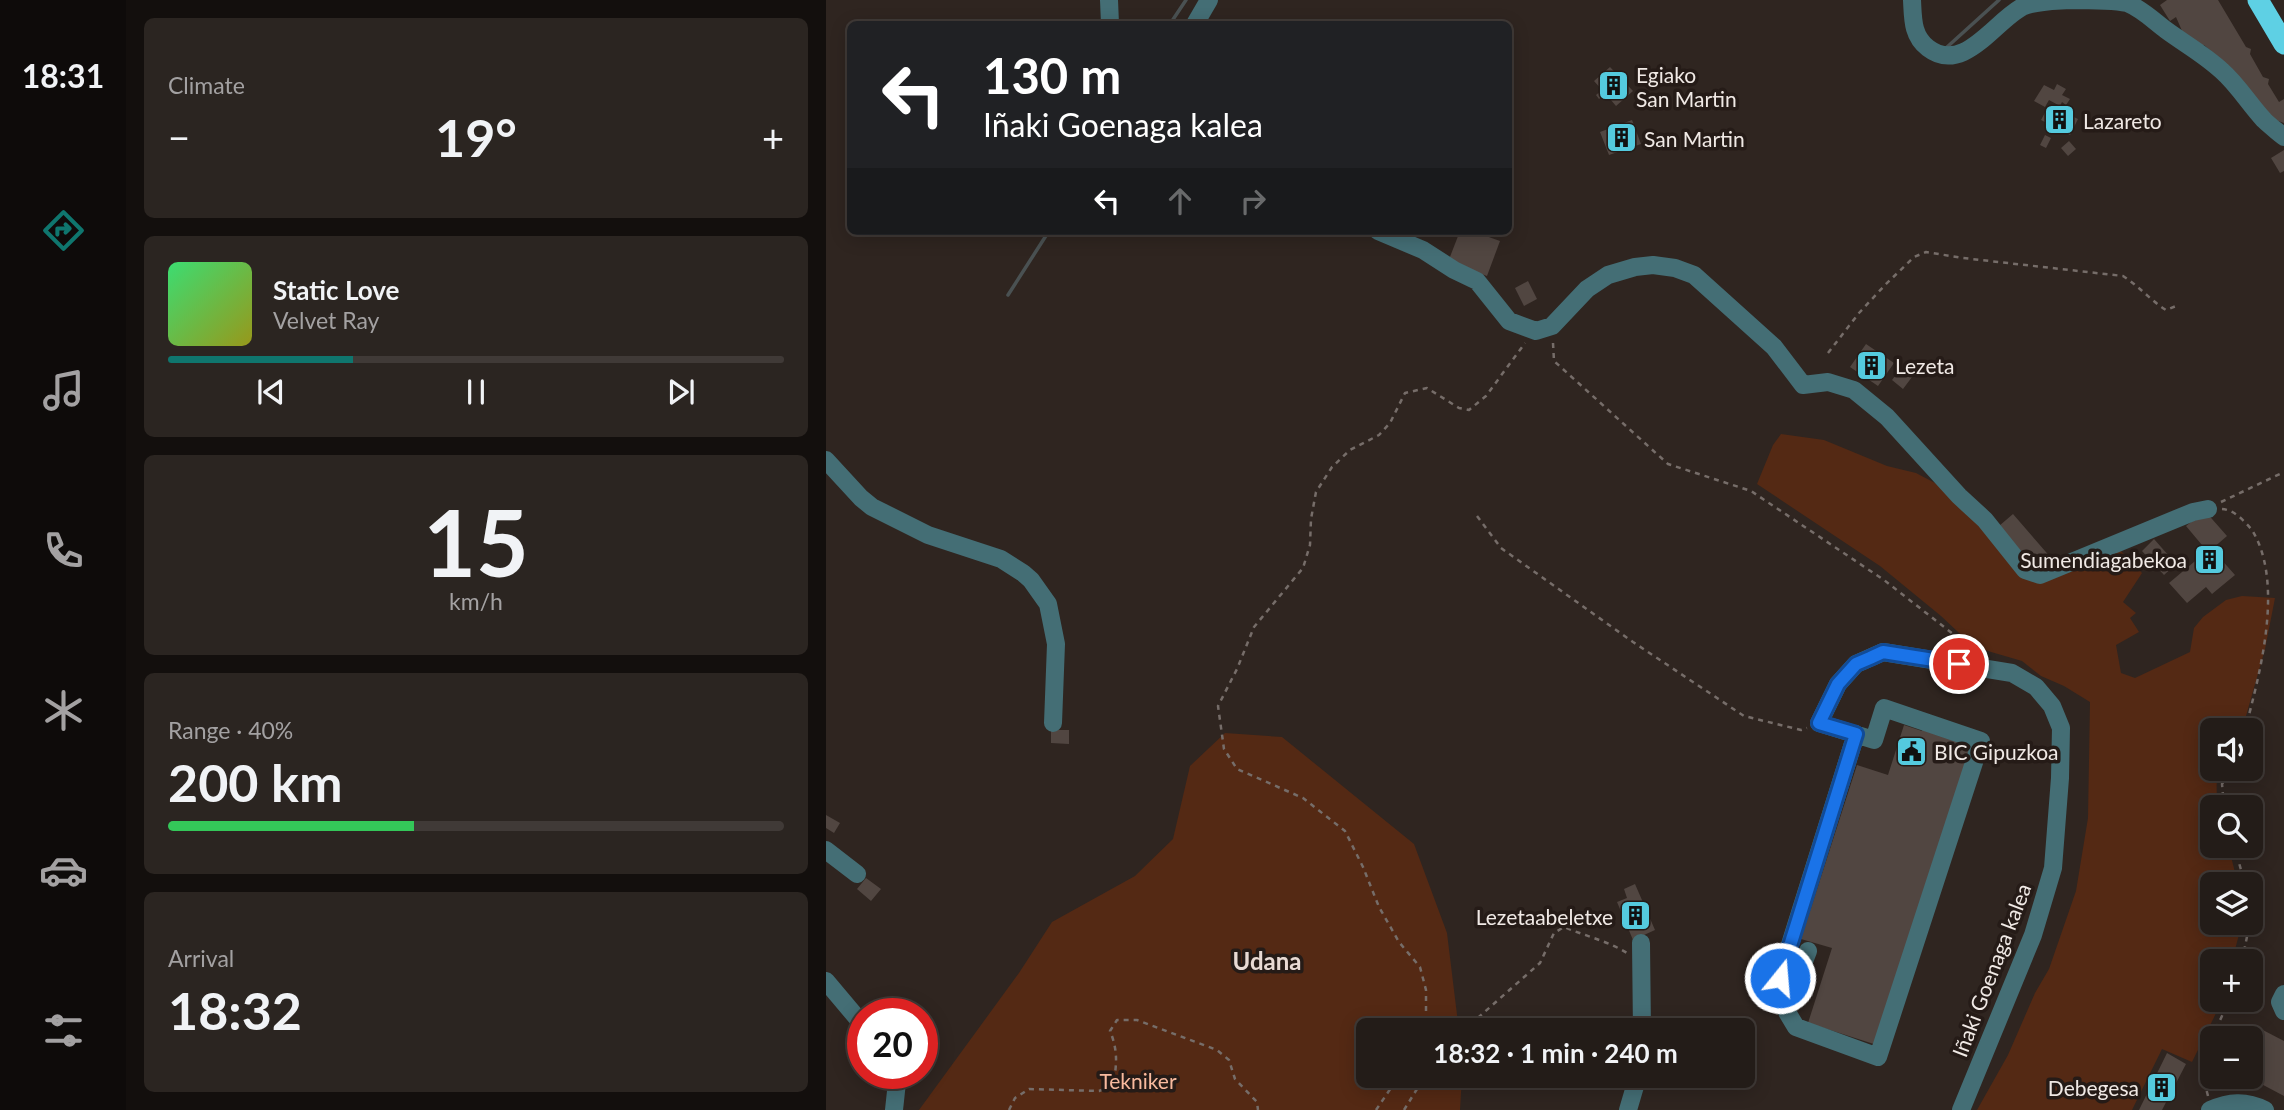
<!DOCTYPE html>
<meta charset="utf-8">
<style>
body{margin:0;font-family:Lato,sans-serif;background:#2b2521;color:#f1f3f6;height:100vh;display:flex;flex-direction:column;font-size:26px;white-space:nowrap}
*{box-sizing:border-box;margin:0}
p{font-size:23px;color:#a3a1a2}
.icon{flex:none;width:38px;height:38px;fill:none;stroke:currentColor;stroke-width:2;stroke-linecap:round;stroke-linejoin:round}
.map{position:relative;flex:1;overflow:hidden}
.details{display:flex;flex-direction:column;gap:18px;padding:18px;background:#130f0d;width:700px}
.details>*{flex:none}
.top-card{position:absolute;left:21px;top:21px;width:665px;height:214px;border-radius:10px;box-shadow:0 4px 18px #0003,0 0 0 2px #403a37;background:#202124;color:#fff;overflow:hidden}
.controls{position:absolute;left:1374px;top:718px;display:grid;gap:14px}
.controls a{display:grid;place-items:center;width:63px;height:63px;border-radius:10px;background:#231c18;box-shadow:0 4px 18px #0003,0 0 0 2px #403a37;font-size:35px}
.speed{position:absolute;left:21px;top:998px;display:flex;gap:14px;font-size:35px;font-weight:700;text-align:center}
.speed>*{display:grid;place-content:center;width:91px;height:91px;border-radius:50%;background:#231c18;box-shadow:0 4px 18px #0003,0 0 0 2px #403a37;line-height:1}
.speed .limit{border:10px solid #d22;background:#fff;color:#111}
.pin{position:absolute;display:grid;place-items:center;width:60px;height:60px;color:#fff;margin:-30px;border:4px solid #fff;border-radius:50%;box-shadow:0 2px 7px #0007}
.me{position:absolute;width:77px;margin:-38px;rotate:17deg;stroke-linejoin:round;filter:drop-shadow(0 0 5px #0008)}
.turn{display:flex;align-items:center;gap:24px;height:147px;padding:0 21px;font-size:32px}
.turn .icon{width:91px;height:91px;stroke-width:2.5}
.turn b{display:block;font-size:49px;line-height:60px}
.lanes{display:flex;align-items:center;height:66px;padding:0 21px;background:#0003;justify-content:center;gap:35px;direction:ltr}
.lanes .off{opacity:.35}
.big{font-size:52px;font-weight:700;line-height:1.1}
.details .tile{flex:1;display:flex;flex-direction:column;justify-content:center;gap:10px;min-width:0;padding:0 24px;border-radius:10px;background:#2b2521}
.details .dial{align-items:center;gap:0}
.dial b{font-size:91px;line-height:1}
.song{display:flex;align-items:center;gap:21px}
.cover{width:84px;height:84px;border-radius:10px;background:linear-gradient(135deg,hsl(140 70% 55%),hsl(60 70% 35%))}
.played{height:7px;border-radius:4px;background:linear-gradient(90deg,#0f766e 30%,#403a37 30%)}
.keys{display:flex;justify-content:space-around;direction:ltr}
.heat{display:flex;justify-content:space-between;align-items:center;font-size:38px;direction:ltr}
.charge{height:10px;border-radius:5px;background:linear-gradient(90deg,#34c759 40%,#403a37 0)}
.trip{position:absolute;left:530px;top:1018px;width:399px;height:70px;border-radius:10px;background:#231c18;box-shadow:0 4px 18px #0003,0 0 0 2px #403a37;font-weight:700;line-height:70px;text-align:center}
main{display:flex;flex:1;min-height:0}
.tab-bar{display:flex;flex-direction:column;width:126px;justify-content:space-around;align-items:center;background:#0e0b0a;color:#a3a1a2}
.tab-bar .icon{width:49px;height:49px}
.tab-bar .selected{color:#0f766e}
.tab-bar b{font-size:32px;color:#f1f3f6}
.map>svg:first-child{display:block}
.green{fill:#542914}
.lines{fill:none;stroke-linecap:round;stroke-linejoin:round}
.stream{stroke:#4a5152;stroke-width:3.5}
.building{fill:#514641}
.path{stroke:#766d69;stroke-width:2.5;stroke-dasharray:5 5;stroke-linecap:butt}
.minor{stroke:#446e75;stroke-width:18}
.highway{stroke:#5ed0e4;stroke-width:21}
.route-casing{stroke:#114b97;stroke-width:18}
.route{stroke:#1a73e8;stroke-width:12}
.labels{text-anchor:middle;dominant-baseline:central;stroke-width:7;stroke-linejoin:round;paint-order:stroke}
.poi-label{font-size:21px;fill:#f0e9e5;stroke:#251b17;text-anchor:start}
.street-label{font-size:21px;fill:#f0e9e5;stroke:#251b17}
.park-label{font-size:21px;fill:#f8ba9e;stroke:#251b17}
.quarter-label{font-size:24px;font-weight:bold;fill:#e8dad4;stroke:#251b17}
</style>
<main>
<nav class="tab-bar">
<b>18:31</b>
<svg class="icon selected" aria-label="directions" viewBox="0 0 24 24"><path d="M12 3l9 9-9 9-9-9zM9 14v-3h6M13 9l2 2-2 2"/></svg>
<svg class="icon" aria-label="music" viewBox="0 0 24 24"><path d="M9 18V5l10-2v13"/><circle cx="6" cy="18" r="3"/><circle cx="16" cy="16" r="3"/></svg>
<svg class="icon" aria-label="phone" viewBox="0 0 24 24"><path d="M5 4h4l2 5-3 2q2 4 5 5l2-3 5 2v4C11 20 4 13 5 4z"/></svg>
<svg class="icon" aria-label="climate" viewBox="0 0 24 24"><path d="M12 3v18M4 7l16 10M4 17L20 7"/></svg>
<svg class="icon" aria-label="car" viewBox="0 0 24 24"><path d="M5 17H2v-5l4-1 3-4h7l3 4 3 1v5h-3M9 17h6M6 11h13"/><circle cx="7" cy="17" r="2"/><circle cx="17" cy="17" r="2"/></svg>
<svg class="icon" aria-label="filters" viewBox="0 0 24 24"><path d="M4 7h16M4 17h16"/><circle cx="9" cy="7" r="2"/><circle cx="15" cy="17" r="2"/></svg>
</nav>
<section class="details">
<div class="tile"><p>Climate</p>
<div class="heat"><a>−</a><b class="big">19°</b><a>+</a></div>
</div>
<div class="tile">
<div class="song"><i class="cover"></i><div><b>Static Love</b><p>Velvet Ray</p></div></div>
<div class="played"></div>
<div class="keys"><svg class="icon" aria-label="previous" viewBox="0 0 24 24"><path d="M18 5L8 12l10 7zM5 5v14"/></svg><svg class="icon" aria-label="pause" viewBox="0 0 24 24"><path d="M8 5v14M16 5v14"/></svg><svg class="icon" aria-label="next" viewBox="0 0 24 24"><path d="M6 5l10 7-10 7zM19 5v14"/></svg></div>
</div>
<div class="tile dial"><b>15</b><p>km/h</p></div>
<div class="tile"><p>Range · 40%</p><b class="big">200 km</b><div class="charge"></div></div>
<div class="tile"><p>Arrival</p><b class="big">18:32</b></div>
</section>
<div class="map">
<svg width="1458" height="1110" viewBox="0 0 1458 1110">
<rect width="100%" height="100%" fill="#2f2520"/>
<path class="green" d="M955,434L998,440L1061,466L1090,473L1109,483L1133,503L1157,527L1193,575L1295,551L1316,573L1297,602L1310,613L1304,618L1313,632L1290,645L1295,673L1309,678L1364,652L1368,628L1377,617L1400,600L1416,596L1449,598L1439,649L1416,730H1386V768H1395C1389,778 1390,796 1393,807H1386V845H1402L1412,884H1386V922L1416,923L1406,961H1386V999H1396V1001L1366,1062L1336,1049L1306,1110H1151L1182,1055L1209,993L1223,969L1250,891L1262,818L1264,702L1238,686L1215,676L1196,661L1148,647L1115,616L1054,566L931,484L947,445Z
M399,733L456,737L588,844L621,933L633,1031H542V1076H636L634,1110H93L193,973L226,922L309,876L347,839L364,766Z"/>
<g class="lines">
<path class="stream" d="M344,24L360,0
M1120,48L1173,0
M182,295L223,231"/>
</g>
<path class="building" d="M1341,0H1392L1420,47L1425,49L1424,54L1437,77L1443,79L1442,84L1453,102L1458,99V123L1440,117L1400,64L1378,45H1371L1360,40L1350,17L1344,21L1334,5Z
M784,67L807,91L790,106L779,93L773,99L770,95L776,90L768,81Z
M1231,84L1240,89L1236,95L1244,99L1240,105L1236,102L1234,106L1223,100L1219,107L1208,101L1218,85L1228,90Z
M1223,105L1252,119L1244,135L1215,120Z
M806,120L815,144L783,155L774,132Z
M1219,135L1225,138L1220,148L1214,145Z
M1243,141L1250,149L1242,156L1235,148Z
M1458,150V171L1454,173L1445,158Z
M634,231H646L674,241L661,276L622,262Z
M702,281L711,299L698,306L689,288Z
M1040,344L1068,363L1052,386L1024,367Z
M1075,368L1086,377L1077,389L1066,380Z
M1379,511L1401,536L1386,549L1409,575L1386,594L1380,587L1361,603L1343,583L1381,551L1360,526Z
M1187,514L1226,559L1211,571L1173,526Z
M1328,539L1350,564L1338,575L1316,551Z
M1098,724L1144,739L1141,747L1146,748L1051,1045L982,1023L1006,948L975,939L1031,765L1062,775L1078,725L1096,731Z
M225,730H243V744L225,743Z
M0,815L14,823L8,833L0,828Z
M40,878L55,889L45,901L31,889Z
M809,884L829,930L807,940L791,902L801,898L798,889Z
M1433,1028L1458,1041V1096L1424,1078V1044Z
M1341,1053L1360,1064L1336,1110H1313Z"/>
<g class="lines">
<path class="path" d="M727,343L728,361L842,464L925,491L1058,580L1136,641L1145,652
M1002,353L1033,313L1059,285L1088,257L1100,252L1137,258L1297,276C1313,286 1324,300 1340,310L1350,306
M1395,502L1458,472
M1396,509C1409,510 1418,521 1426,530C1458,582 1435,670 1419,730
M651,516L675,548L807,642L918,716L975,730L981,728
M1398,807L1396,784L1407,768
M1408,845L1419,884
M1416,961L1424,922
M600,1031V990L594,967L573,942L553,907L537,867L519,831L477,798L411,769L398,749L392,706L411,669L428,627L477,568L484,545L485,519L490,492L506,467L524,450L553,435L564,423L579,393L601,388L633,408L643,410L660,396L699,343
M637,1031L714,963L728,933L738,927C759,936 782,941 801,953
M1382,1096C1369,1048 1388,1041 1403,999
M183,1110L189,1098L203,1089L273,1091L287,1085C291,1065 292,1050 284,1031L291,1020H311L391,1050L403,1060L409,1079L431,1102L432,1110
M550,1110L573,1076
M578,1110L599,1076"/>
<path class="minor" d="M283,0L284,24
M1086,0C1087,18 1086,36 1102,48C1137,75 1168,22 1196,7C1208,1 1228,1 1243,0C1258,0 1287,0 1301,3C1316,9 1328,21 1340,30C1359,44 1379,55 1396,71C1412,85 1423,104 1438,120C1444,126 1451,131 1458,137
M369,24L383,0
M552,231L597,250L628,270L651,281L683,321L710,331L726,326L761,289L782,275L809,267L827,265L849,268L868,275L948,347L977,385L1002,382L1028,390L1061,417L1133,496L1159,520L1199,570L1214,575L1367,512L1382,509
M0,460L35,498L46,507L102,535L175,559L197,573L205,580L222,604L230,644L227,723
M0,850L31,874
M815,943L816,1031
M982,951L964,998L961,1012L970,1027L1052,1057L1155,741L1058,708L1048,740L993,723L1012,684L1030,664L1057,652L1186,673L1210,687L1226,706L1235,728L1234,778L1227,868L1207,935L1135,1110
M0,981L37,1025
M1458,994L1454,1002L1458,1011
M946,1002L1030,734
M66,1073L71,1082L68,1110
M802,1110L812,1076
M1384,1110C1403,1102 1419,1100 1439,1110"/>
<path class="highway" d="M1432,0L1458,44"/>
</g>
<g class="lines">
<defs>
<path id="route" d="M954,978L1030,734L993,723L1012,684L1030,664L1044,658L1057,652L1133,664"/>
</defs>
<use href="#route" class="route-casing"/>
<use href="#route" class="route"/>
</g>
<defs>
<symbol id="building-square" viewBox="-11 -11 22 22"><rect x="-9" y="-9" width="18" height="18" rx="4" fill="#54cade" stroke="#251b17"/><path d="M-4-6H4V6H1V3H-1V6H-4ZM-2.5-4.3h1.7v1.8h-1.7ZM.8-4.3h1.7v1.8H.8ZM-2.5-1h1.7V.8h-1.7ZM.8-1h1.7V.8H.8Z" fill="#111"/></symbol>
<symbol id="civic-square" viewBox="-11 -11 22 22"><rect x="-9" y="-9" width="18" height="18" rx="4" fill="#54cade" stroke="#251b17"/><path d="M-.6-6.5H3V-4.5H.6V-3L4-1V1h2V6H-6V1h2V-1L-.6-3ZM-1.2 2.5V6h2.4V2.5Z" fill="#111"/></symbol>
</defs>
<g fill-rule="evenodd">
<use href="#building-square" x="770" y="68" width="35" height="35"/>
<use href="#building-square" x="1216" y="102" width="35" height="35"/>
<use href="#building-square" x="778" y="120" width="35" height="35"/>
<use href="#building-square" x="1028" y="348" width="35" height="35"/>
<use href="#building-square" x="1366" y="542" width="35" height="35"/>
<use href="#civic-square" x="1068" y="734" width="35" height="35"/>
<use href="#building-square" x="792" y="898" width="35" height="35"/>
<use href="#building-square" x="1318" y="1070" width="35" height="35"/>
</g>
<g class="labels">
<g class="poi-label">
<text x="810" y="74">Egiako<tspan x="810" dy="24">San Martin</tspan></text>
<text x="1257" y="120">Lazareto</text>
<text x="818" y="138">San Martin</text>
<text x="1069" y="365">Lezeta</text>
<text x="1361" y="559" text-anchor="end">Sumendiagabekoa</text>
<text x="1108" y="751">BIC Gipuzkoa</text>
<text x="787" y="916" text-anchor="end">Lezetaabeletxe</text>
<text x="1313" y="1087" text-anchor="end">Debegesa</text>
</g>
<g class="street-label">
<text transform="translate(1165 970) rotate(-69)">Iñaki Goenaga kalea</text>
</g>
<g class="park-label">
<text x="312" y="1080">Tekniker</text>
</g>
<g class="quarter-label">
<text x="441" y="960">Udana</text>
</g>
</g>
</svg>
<div class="controls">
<a><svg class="icon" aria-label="sound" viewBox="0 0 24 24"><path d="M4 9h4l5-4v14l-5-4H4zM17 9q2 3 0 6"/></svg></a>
<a><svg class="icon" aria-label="search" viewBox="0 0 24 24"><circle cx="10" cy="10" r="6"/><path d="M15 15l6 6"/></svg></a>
<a><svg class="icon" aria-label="layers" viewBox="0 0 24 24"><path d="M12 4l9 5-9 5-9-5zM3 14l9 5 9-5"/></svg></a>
<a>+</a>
<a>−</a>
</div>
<div class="speed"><div class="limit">20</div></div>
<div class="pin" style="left:1133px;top:664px;background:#d93025"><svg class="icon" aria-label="arrive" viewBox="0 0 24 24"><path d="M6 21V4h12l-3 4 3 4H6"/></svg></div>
<svg class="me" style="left:954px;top:978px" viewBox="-20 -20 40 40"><circle r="17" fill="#1a73e8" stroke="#fff" stroke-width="3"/><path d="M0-11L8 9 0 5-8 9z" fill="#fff"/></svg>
<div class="trip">18:32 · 1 min · 240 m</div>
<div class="top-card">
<div class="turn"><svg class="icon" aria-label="left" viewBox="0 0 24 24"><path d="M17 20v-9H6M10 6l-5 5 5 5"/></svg><div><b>130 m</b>Iñaki Goenaga kalea</div></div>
<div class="lanes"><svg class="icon" aria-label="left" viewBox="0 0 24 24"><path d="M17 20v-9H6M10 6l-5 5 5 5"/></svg><svg class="icon off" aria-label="ahead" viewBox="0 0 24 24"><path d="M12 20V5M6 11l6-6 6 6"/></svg><svg class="icon off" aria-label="right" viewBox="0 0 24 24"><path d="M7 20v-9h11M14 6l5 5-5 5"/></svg></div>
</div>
</div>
</main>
